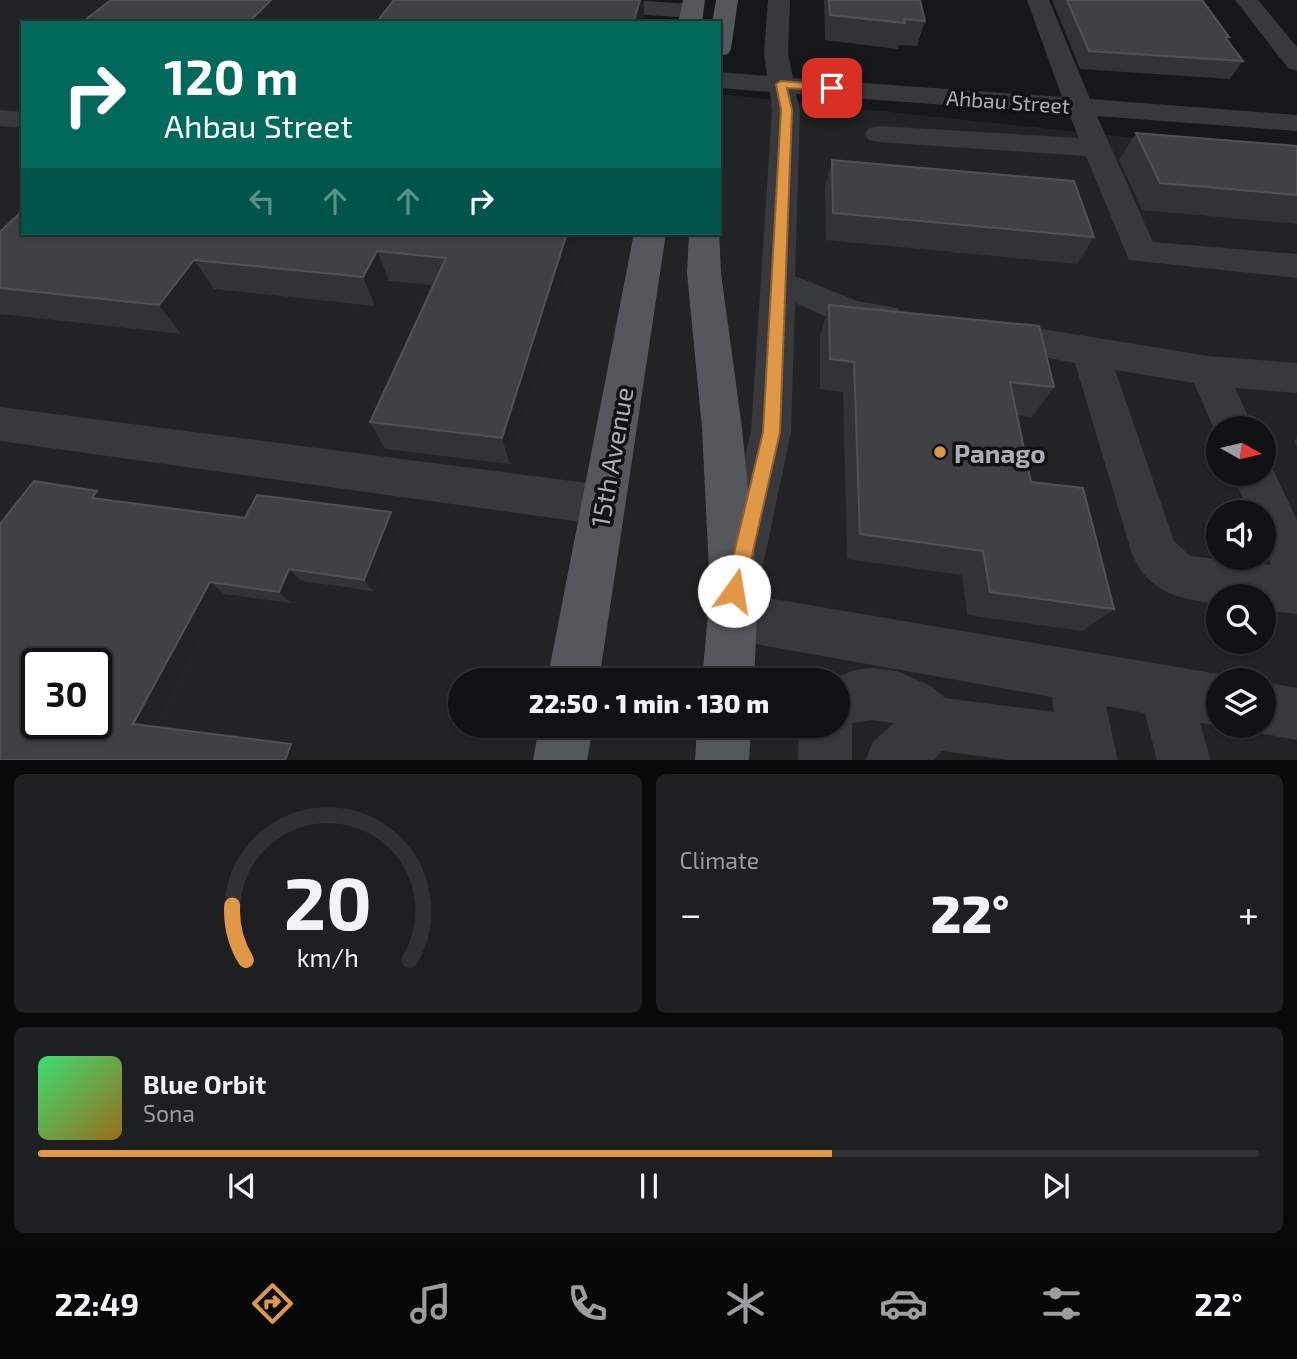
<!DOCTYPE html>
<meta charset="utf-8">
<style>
body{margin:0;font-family:"Exo 2",sans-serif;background:#1e1f20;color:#f1f3f6;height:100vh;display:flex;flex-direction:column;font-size:26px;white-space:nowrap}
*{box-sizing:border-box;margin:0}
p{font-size:23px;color:#9c9d9f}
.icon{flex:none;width:38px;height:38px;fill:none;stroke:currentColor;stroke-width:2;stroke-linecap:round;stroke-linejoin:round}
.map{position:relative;height:760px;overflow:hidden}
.panel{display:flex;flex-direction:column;gap:14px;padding:14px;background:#09090a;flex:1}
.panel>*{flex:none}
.banner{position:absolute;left:21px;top:21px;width:700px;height:214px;border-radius:0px;box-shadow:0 2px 5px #0004,0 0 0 2px #303132;background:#00695c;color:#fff;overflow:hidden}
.needle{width:46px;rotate:98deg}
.buttons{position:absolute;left:1206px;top:416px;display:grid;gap:14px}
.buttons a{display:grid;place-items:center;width:70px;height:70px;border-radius:50%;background:#101112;box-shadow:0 2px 5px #0004,0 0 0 2px #303132;font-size:35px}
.speed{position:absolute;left:21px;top:648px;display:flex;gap:14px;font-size:35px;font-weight:700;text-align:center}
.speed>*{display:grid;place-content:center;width:91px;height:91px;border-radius:50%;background:#101112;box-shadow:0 2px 5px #0004,0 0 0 2px #303132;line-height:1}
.speed .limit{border:4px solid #111;border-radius:10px;background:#fff;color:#111}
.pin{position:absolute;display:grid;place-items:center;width:60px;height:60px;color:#fff;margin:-30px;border-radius:14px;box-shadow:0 4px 10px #0006}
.me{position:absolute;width:77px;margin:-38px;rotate:13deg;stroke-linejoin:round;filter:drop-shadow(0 0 5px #0008)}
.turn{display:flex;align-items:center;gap:24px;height:147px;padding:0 28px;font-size:32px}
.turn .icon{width:91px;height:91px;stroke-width:2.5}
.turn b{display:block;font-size:49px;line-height:60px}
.lanes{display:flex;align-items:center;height:66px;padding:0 28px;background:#0003;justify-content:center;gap:35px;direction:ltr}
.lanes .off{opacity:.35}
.big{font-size:52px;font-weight:800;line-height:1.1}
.panel .tile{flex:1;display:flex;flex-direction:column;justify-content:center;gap:10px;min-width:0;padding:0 24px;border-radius:10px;background:#1e1f20}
.panel .dial{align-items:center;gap:0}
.dial svg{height:182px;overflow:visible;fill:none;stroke:#303132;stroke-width:7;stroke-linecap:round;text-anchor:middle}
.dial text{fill:#f1f3f6;stroke:none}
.song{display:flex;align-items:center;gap:21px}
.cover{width:84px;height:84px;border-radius:10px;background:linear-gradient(135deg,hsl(140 70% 55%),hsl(40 70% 35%))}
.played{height:7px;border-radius:4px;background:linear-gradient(90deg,#e09746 65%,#303132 65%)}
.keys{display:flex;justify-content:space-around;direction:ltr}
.heat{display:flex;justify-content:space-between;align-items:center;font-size:38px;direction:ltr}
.panel .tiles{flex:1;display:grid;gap:14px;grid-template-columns:1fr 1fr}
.tile:last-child{grid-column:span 2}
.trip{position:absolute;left:448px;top:668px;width:402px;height:70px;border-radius:35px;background:#101112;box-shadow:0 2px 5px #0004,0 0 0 2px #303132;font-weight:800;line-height:70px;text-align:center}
.tabs{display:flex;height:112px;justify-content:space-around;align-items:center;background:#060707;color:#9c9d9f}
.tabs .icon{width:49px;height:49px}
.tabs .on{color:#e09746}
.tabs b{font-size:32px;color:#f1f3f6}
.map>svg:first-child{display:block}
.built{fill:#222325;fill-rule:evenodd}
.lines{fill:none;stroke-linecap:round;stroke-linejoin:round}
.minor{fill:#38393d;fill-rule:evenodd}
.major{fill:#54575b;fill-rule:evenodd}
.wall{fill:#323336}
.shaded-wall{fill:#212224}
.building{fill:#3f4144;stroke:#505256;stroke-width:2;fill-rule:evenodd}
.route{fill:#e09746;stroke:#92622e;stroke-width:2}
.poi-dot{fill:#e09746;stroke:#111213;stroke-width:2.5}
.labels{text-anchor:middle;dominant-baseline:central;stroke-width:7;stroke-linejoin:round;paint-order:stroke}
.far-street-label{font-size:21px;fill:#aaafb7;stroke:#111213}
.poi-label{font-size:26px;font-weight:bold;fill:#aaafb7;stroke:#111213;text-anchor:start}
.street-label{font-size:26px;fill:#aaafb7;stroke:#111213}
</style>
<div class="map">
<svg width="1297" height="761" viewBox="0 0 1297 761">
<rect width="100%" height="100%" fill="#161718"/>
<path class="built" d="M0,0H646L639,23H23V233H719V94L1297,155V760H0ZM1218,429H1264V474H1218ZM1218,513H1264V558H1218ZM1218,597H1264V642H1218ZM37,663H96V723H37ZM460,681H838V726H460ZM1218,681H1264V726H1218Z"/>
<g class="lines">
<path class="minor" d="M515,0H629L692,4L700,6L703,11L700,16L692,18L526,7L518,5Z
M768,0H790L788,53L793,78L1062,97L1027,0H1049L1090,99L1297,115V131L1097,116L1153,242L1297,254V278L1129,260L1086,156L879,142L869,140L865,134L869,128L879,126L1079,138L1069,114L796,94L800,110L795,276L857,301L898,308L903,317L898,326C863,337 826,316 795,303L791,432L762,570L755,586L739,592L723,586L716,570L751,432L772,110L770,92L719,88V72L767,76L764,53Z
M1235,0H1258L1297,47V71L1288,68Z
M0,110L23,112V128L0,126Z
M993,321L1208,356L1297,363V393L1235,388L1254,429H1218V438L1194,383L1115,370L1174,541L1190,556L1271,565L1264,547V513H1249L1233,474H1264V459L1269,461L1297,520V614L1264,610V597H1218V604C1179,599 1149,593 1132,554L1075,363L980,345L975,335L980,325Z
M0,407L603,485L618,491L625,505L618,519L603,525L0,441Z
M733,592L1218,674L1234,681H1218V726L1200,723L1211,761H1157L1145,713L1106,706L1118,761H1016L942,751L932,761H865L873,742L894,723L872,720L852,723V761H798L799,726H838V681H828L854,670L872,668L897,671L931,686L945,698L1054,712L1052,697L733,640L716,633L709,616L716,599Z
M1264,682L1297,688V740L1264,734L1245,727L1264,726Z"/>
<path class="major" d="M683,0H705L702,23H678Z
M716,0H738L731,49L728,54L719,56V23H712Z
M719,230L721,273L742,428L758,591L754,681H702L710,591L702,428L687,273L689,233H719Z
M634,233H666L599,681H547Z
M539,726H593L587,761H533Z
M697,726H751L749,761H695Z"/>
</g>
<path class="wall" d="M824,0H920L925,21L917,46L899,45L898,49L825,40Z
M1052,0H1202L1229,37L1227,40L1243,61L1230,79L1080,69Z
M1136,133L1297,146V224L1142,210L1119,160Z
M832,160L1094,237L1077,264L826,240L825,187Z
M0,232L580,233L510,464L385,449L370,422L434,285L389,281L375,306L214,289L181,334L0,314Z
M829,305L1054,387L1032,417L1017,415L1031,482L1114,609L1083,631L967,615L962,575L847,559L843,392L820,389V336Z
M1297,438V447L1294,441Z
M97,491L109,500L245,518L391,512L399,525L373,591L301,581L291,603L224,594L155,727L305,751L301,760H0Z"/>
<path class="shaded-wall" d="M271,0H308L287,23H248Z
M640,0H644V17L643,23H633Z
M567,233H580L510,464L502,438Z
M377,251L389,281L375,306L363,277Z
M194,260L214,289L181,334L159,305Z
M97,491L114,505L92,498Z
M391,512L399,525L373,591L364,580Z
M289,569L301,581L291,603L279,592Z
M210,582L224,594L152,732L133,724Z
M291,744L305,751L301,760H285Z"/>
<path class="building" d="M111,0H271L248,23H81Z
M394,0H640L633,23H376Z
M829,0H920L925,21L904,19L905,23L830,15Z
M1067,0H1202L1229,37H1225L1243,61L1089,51Z
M1136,133L1297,146V195L1160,183Z
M832,160L1074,181L1094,237L833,213Z
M23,210V233H567L502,438L370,422L446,258L377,251L363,277L194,260L159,305L0,288V232Z
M829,305L1039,326L1054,387L1010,382L1031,482L1083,488L1114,609L990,592L983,551L860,534L854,362L830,359Z
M34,481L97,491L92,498L245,518L257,495L391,512L364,580L289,569L279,592L210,582L133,724L291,744L285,760H0V524ZM37,663H96V723H37Z"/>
<path class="route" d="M781,81L832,85L837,88L832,91L787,88L792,110L780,432L744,591L741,598L734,601L728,598L725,591L763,432L781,110L776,84Z"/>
<circle class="poi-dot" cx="940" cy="452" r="7"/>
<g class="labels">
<g class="far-street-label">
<text transform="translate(1008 101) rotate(4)">Ahbau Street</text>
</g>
<g class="poi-label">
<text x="954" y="452">Panago</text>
</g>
<g class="street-label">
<text transform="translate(611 457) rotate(-80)">15th Avenue</text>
</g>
</g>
</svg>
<div class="buttons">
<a><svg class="needle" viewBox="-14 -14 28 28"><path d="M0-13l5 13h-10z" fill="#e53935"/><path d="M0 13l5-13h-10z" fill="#9c9d9f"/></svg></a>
<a><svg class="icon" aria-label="sound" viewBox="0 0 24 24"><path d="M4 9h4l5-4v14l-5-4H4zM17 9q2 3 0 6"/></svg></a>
<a><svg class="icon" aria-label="search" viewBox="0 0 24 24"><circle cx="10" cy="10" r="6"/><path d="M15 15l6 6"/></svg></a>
<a><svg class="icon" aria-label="layers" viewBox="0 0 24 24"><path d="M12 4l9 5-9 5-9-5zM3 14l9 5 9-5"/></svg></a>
</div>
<div class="speed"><div class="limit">30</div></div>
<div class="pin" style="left:832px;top:88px;background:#d93025"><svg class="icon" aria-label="arrive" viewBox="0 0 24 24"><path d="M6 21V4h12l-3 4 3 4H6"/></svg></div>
<svg class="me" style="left:734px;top:591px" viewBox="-20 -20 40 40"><circle r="19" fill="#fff"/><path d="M0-13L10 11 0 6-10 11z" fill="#e09746"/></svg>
<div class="trip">22:50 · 1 min · 130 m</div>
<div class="banner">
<div class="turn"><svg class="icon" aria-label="right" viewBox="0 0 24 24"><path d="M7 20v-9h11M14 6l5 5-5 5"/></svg><div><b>120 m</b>Ahbau Street</div></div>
<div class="lanes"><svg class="icon off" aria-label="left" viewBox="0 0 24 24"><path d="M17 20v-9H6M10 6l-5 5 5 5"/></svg><svg class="icon off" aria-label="ahead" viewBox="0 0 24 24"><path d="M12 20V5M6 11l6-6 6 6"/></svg><svg class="icon off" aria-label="ahead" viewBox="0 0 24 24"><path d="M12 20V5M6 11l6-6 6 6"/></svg><svg class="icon" aria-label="right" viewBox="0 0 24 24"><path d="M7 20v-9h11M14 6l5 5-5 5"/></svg></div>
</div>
</div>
<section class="panel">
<div class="tiles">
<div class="tile dial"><svg viewBox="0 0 100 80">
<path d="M14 69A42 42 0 1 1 86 69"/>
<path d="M14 69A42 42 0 0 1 8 45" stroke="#e09746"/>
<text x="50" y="56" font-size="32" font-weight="700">20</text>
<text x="50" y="72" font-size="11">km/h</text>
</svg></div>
<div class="tile"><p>Climate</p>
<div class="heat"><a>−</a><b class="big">22°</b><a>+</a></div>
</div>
<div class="tile">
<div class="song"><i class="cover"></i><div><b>Blue Orbit</b><p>Sona</p></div></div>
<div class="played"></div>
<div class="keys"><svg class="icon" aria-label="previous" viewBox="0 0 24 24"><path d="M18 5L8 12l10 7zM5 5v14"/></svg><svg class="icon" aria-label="pause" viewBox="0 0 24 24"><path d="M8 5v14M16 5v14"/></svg><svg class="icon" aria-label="next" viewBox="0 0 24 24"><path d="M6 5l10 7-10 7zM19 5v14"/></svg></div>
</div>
</div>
</section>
<nav class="tabs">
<b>22:49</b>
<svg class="icon on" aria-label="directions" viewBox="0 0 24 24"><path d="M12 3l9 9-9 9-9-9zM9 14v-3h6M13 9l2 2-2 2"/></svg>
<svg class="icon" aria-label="music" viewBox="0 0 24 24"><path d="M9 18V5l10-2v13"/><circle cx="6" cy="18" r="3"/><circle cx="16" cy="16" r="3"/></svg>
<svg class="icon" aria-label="phone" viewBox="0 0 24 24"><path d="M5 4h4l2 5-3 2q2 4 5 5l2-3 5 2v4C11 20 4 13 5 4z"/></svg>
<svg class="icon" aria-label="climate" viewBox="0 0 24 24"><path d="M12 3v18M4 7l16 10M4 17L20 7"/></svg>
<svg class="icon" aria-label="car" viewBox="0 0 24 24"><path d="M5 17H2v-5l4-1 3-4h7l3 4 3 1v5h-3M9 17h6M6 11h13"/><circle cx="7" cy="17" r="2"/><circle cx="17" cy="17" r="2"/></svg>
<svg class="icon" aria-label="filters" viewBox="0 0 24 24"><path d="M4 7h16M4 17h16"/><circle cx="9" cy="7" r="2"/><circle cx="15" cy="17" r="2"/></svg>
<b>22°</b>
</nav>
